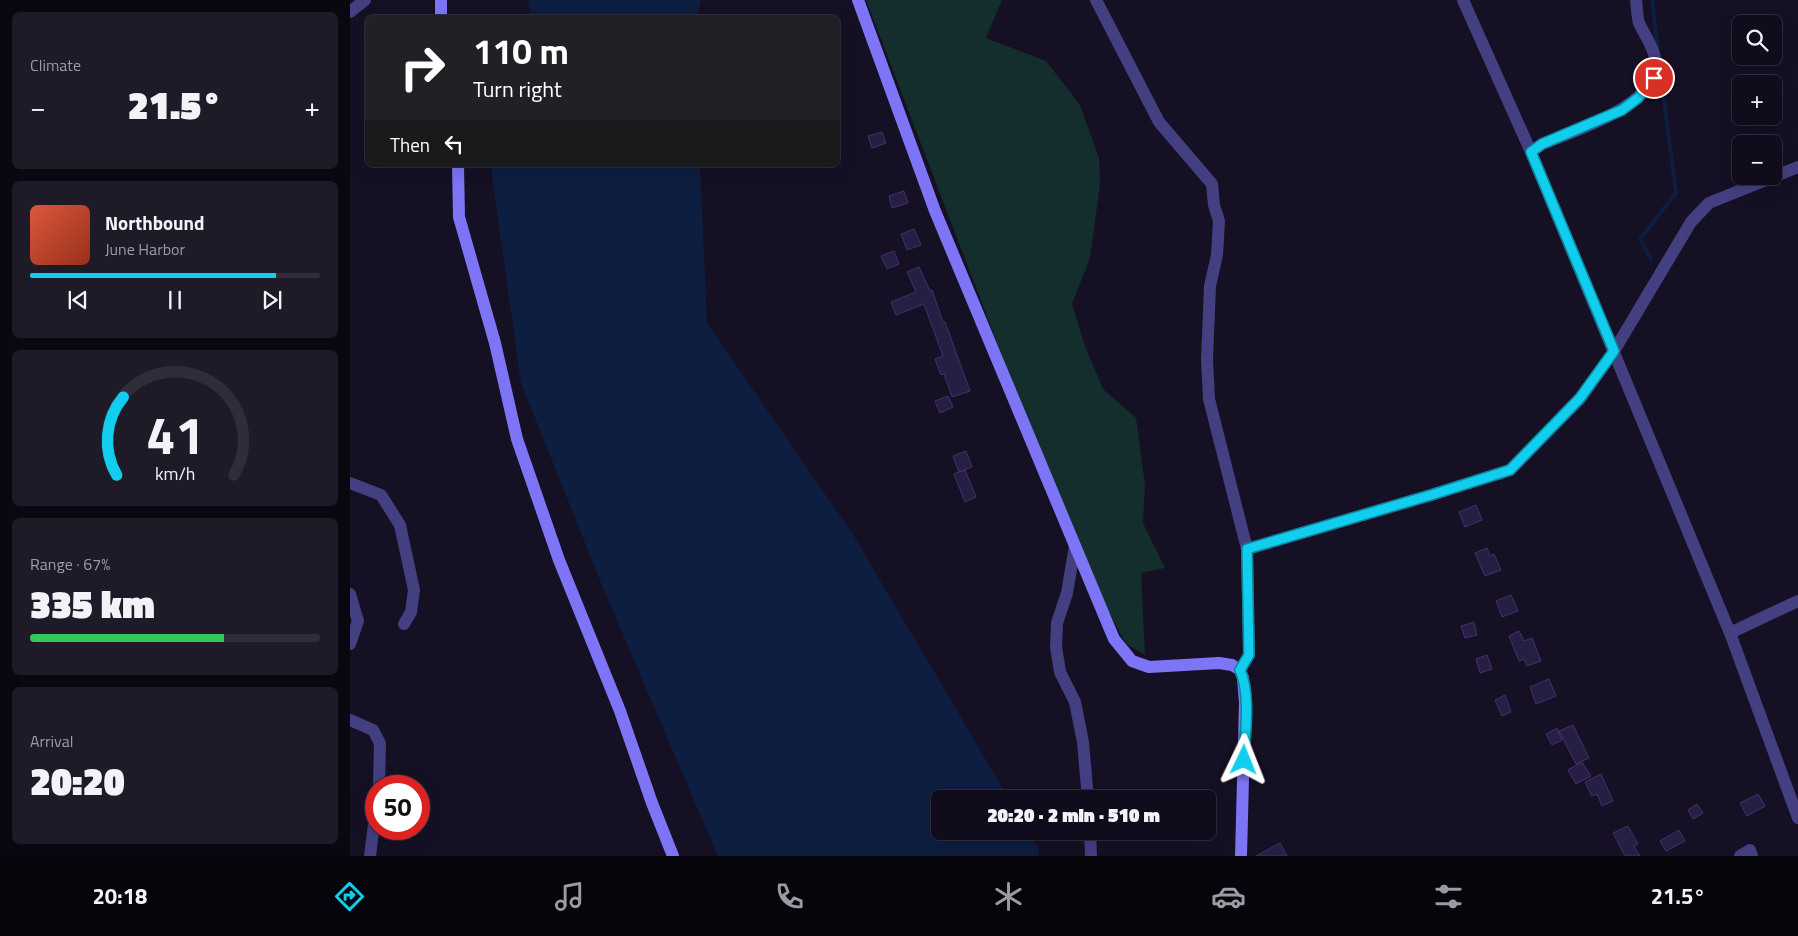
<!DOCTYPE html>
<meta charset="utf-8">
<style>
body{margin:0;font-family:"Titillium Web",sans-serif;background:#1e1a28;color:#f1f3f6;height:100vh;display:flex;flex-direction:column;font-size:19px;white-space:nowrap}
*{box-sizing:border-box;margin:0}
p{font-size:16px;color:#9c9ba3}
.icon{flex:none;width:28px;height:28px;fill:none;stroke:currentColor;stroke-width:2;stroke-linecap:round;stroke-linejoin:round}
.map{position:relative;flex:1;overflow:hidden}
.panel{display:flex;flex-direction:column;gap:12px;padding:12px;background:#09070f;width:350px}
.panel>*{flex:none}
.guide{position:absolute;left:15px;top:15px;width:475px;height:152px;border-radius:8px;box-shadow:0 5px 20px #0002,0 0 0 1px #302c3a;background:#202124;color:#fff;overflow:hidden}
.tools{position:absolute;left:1382px;top:15px;display:grid;gap:10px}
.tools a{display:grid;place-items:center;width:50px;height:50px;border-radius:8px;background:#100c1b;box-shadow:0 5px 20px #0002,0 0 0 1px #302c3a;font-size:25px}
.speed{position:absolute;left:15px;top:775px;display:flex;gap:10px;font-size:25px;font-weight:700;text-align:center}
.speed>*{display:grid;place-content:center;width:65px;height:65px;border-radius:50%;background:#100c1b;box-shadow:0 5px 20px #0002,0 0 0 1px #302c3a;line-height:1}
.speed .limit{border:8px solid #d22;background:#fff;color:#111}
.pin{position:absolute;display:grid;place-items:center;width:42px;height:42px;color:#fff;margin:-21px;border:2px solid #fff;border-radius:50%;box-shadow:0 1px 5px #0007}
.me{position:absolute;width:55px;margin:-28px;rotate:2deg;stroke-linejoin:round;filter:drop-shadow(0 0 4px #0008)}
.turn{display:flex;align-items:center;gap:18px;height:105px;padding:0 25px;font-size:22px}
.turn .icon{width:65px;height:65px;stroke-width:2.5}
.turn b{display:block;font-size:35px;line-height:42px}
.then{display:flex;align-items:center;height:48px;padding:0 25px;background:#0003;gap:10px;font-size:19px}
.big{font-size:38px;font-weight:800;line-height:1.1}
.panel .card{flex:1;display:flex;flex-direction:column;justify-content:center;gap:8px;min-width:0;padding:0 18px;border-radius:8px;background:#1e1a28}
.panel .dial{align-items:center;gap:0}
.dial svg{height:130px;overflow:visible;fill:none;stroke:#302c3a;stroke-width:7;stroke-linecap:round;text-anchor:middle}
.dial text{fill:#f1f3f6;stroke:none}
.song{display:flex;align-items:center;gap:15px}
.cover{width:60px;height:60px;border-radius:8px;background:linear-gradient(135deg,hsl(10 70% 55%),hsl(10 70% 35%))}
.played{height:5px;border-radius:2px;background:linear-gradient(90deg,#11ceee 85%,#302c3a 85%)}
.keys{display:flex;justify-content:space-around;direction:ltr}
.heat{display:flex;justify-content:space-between;align-items:center;font-size:28px;direction:ltr}
.charge{height:8px;border-radius:4px;background:linear-gradient(90deg,#34c759 67%,#302c3a 0)}
.trip{position:absolute;left:581px;top:790px;width:285px;height:50px;border-radius:8px;background:#100c1b;box-shadow:0 5px 20px #0002,0 0 0 1px #302c3a;font-weight:800;line-height:50px;text-align:center}
.tabs{display:flex;height:80px;justify-content:space-around;align-items:center;background:#06050b;color:#9c9ba3}
.tabs .icon{width:35px;height:35px}
.tabs .on{color:#11ceee}
.tabs b{font-size:22px;color:#f1f3f6}
main{display:flex;flex:1;min-height:0}
.map>svg:first-child{display:block}
.green{fill:#142e2e}
.water{fill:#0e1e40}
.lines{fill:none;stroke-linecap:round;stroke-linejoin:round}
.stream{stroke:#0e1e40;stroke-width:4}
.building{fill:#271e44;stroke:#40326e}
.minor{stroke:#443f80;stroke-width:12}
.secondary{stroke:#7d75f5;stroke-width:12}
.route-casing{stroke:#0b869b;stroke-width:12}
.route{stroke:#11ceee;stroke-width:9}
</style>
<main>
<section class="panel">
<div class="card"><p>Climate</p>
<div class="heat"><a>−</a><b class="big">21.5°</b><a>+</a></div>
</div>
<div class="card">
<div class="song"><i class="cover"></i><div><b>Northbound</b><p>June Harbor</p></div></div>
<div class="played"></div>
<div class="keys"><svg class="icon" aria-label="previous" viewBox="0 0 24 24"><path d="M18 5L8 12l10 7zM5 5v14"/></svg><svg class="icon" aria-label="pause" viewBox="0 0 24 24"><path d="M8 5v14M16 5v14"/></svg><svg class="icon" aria-label="next" viewBox="0 0 24 24"><path d="M6 5l10 7-10 7zM19 5v14"/></svg></div>
</div>
<div class="card dial"><svg viewBox="0 0 100 80">
<path d="M14 69A42 42 0 1 1 86 69"/>
<path d="M14 69A42 42 0 0 1 18 21" stroke="#11ceee"/>
<text x="50" y="56" font-size="32" font-weight="700">41</text>
<text x="50" y="72" font-size="11">km/h</text>
</svg></div>
<div class="card"><p>Range · 67%</p><b class="big">335 km</b><div class="charge"></div></div>
<div class="card"><p>Arrival</p><b class="big">20:20</b></div>
</section>
<div class="map">
<svg width="1448" height="856" viewBox="0 0 1448 856">
<rect width="100%" height="100%" fill="#151024"/>
<path class="green" d="M516,0H652L636,38L696,61L730,105L749,158L750,184L740,258L722,304L735,346L753,389L786,418L795,485L793,523L815,568L791,573L795,655L776,644L756,606L659,374Z"/>
<path class="water" d="M178,0H351L347,17L181,18Z
M146,165H350L357,323L504,536L659,799H590V831H678L688,848L689,856H368L254,590L171,383L141,170Z"/>
<g class="lines">
<path class="stream" d="M1302,0L1308,49
M1301,259L1290,239L1326,193L1310,69"/>
</g>
<path class="building" d="M532,132L536,143L522,148L518,136Z
M554,191L558,203L542,208L539,196Z
M564,229L571,245L557,250L551,234Z
M544,251L549,264L537,269L531,256Z
M569,267L580,291L582,290L593,322H595L620,391L602,397L594,374L591,375L585,359L593,356L574,304L546,315L541,302L566,292L557,272Z
M598,396L603,407L590,413L585,401Z
M616,451L622,467L609,472L615,470L626,497L615,502L604,474L609,472L603,456Z
M1126,505L1132,520L1115,527L1109,512Z
M1137,548L1140,556L1144,554L1151,570L1135,576L1125,553Z
M1161,595L1168,611L1152,617L1146,601Z
M1124,622L1127,635L1115,638L1111,626Z
M1169,631L1174,641L1182,638L1191,661L1177,666L1174,659L1169,661L1159,636Z
M1137,655L1142,669L1130,673L1126,659Z
M1199,679L1206,696L1186,704L1180,687Z
M1155,695L1161,712L1152,716L1145,700Z
M1223,725L1239,758L1226,764L1209,731Z
M1207,728L1212,740L1202,745L1196,734Z
M1232,762L1241,776L1226,784L1218,770Z
M1251,774L1263,801L1252,806L1247,794L1242,796L1235,782Z
M1408,794L1415,806L1397,816L1390,803Z
M1347,804L1353,813L1343,819L1338,810Z
M1278,826L1288,844L1284,846L1290,856H1275L1263,833Z
M1329,830L1335,841L1316,851L1310,841Z
M930,843L937,856H906Z"/>
<g class="lines">
<path class="minor" d="M746,0L809,122L862,184L864,205L869,221L867,255L860,286L857,359L859,399L897,549
M1113,0L1181,152L1380,633L1448,818
M0,12L15,0
M1181,152L1192,144C1223,131 1315,104 1305,58C1303,46 1294,34 1289,23C1287,16 1287,7 1286,0
M0,483L31,495L50,525L64,590L61,612L54,624
M725,546L717,593L707,623L706,647L710,672L725,702L733,742L738,799
M0,594L8,621L0,644
M1380,633L1448,601
M890,670L899,655L897,549L1081,495L1160,470L1230,399L1264,351L1341,222L1359,203L1448,167
M0,720L23,730L30,743L29,786
M740,831L741,856
M20,856L26,808
M1390,856L1400,850L1402,856"/>
<path class="secondary" d="M91,0V18
M508,0L585,211L764,639L782,661L799,667L869,663L882,665L890,670L893,678L895,703L891,856
M108,165L109,217L145,343L167,439L209,560L270,711L302,803L323,856"/>
</g>
<g class="lines">
<defs>
<path id="route" d="M894,760C895,733 901,695 890,670L899,655L897,549L1081,495L1160,470L1230,398L1264,351L1181,152L1192,144L1272,110L1288,98L1304,78"/>
</defs>
<use href="#route" class="route-casing"/>
<use href="#route" class="route"/>
</g>
</svg>
<div class="tools">
<a><svg class="icon" aria-label="search" viewBox="0 0 24 24"><circle cx="10" cy="10" r="6"/><path d="M15 15l6 6"/></svg></a>
<a>+</a>
<a>−</a>
</div>
<div class="speed"><div class="limit">50</div></div>
<div class="pin" style="left:1304px;top:78px;background:#d93025"><svg class="icon" aria-label="arrive" viewBox="0 0 24 24"><path d="M6 21V4h12l-3 4 3 4H6"/></svg></div>
<svg class="me" style="left:894px;top:760px" viewBox="-20 -20 40 40"><path d="M0-17L14 15 0 8-14 15z" fill="#11ceee" stroke="#fff" stroke-width="4"/></svg>
<div class="trip">20:20 · 2 min · 510 m</div>
<div class="guide">
<div class="turn"><svg class="icon" aria-label="right" viewBox="0 0 24 24"><path d="M7 20v-9h11M14 6l5 5-5 5"/></svg><div><b>110 m</b>Turn right</div></div>
<div class="then">Then<svg class="icon" aria-label="left" viewBox="0 0 24 24"><path d="M17 20v-9H6M10 6l-5 5 5 5"/></svg></div>
</div>
</div>
</main>
<nav class="tabs">
<b>20:18</b>
<svg class="icon on" aria-label="directions" viewBox="0 0 24 24"><path d="M12 3l9 9-9 9-9-9zM9 14v-3h6M13 9l2 2-2 2"/></svg>
<svg class="icon" aria-label="music" viewBox="0 0 24 24"><path d="M9 18V5l10-2v13"/><circle cx="6" cy="18" r="3"/><circle cx="16" cy="16" r="3"/></svg>
<svg class="icon" aria-label="phone" viewBox="0 0 24 24"><path d="M5 4h4l2 5-3 2q2 4 5 5l2-3 5 2v4C11 20 4 13 5 4z"/></svg>
<svg class="icon" aria-label="climate" viewBox="0 0 24 24"><path d="M12 3v18M4 7l16 10M4 17L20 7"/></svg>
<svg class="icon" aria-label="car" viewBox="0 0 24 24"><path d="M5 17H2v-5l4-1 3-4h7l3 4 3 1v5h-3M9 17h6M6 11h13"/><circle cx="7" cy="17" r="2"/><circle cx="17" cy="17" r="2"/></svg>
<svg class="icon" aria-label="filters" viewBox="0 0 24 24"><path d="M4 7h16M4 17h16"/><circle cx="9" cy="7" r="2"/><circle cx="15" cy="17" r="2"/></svg>
<b>21.5°</b>
</nav>
